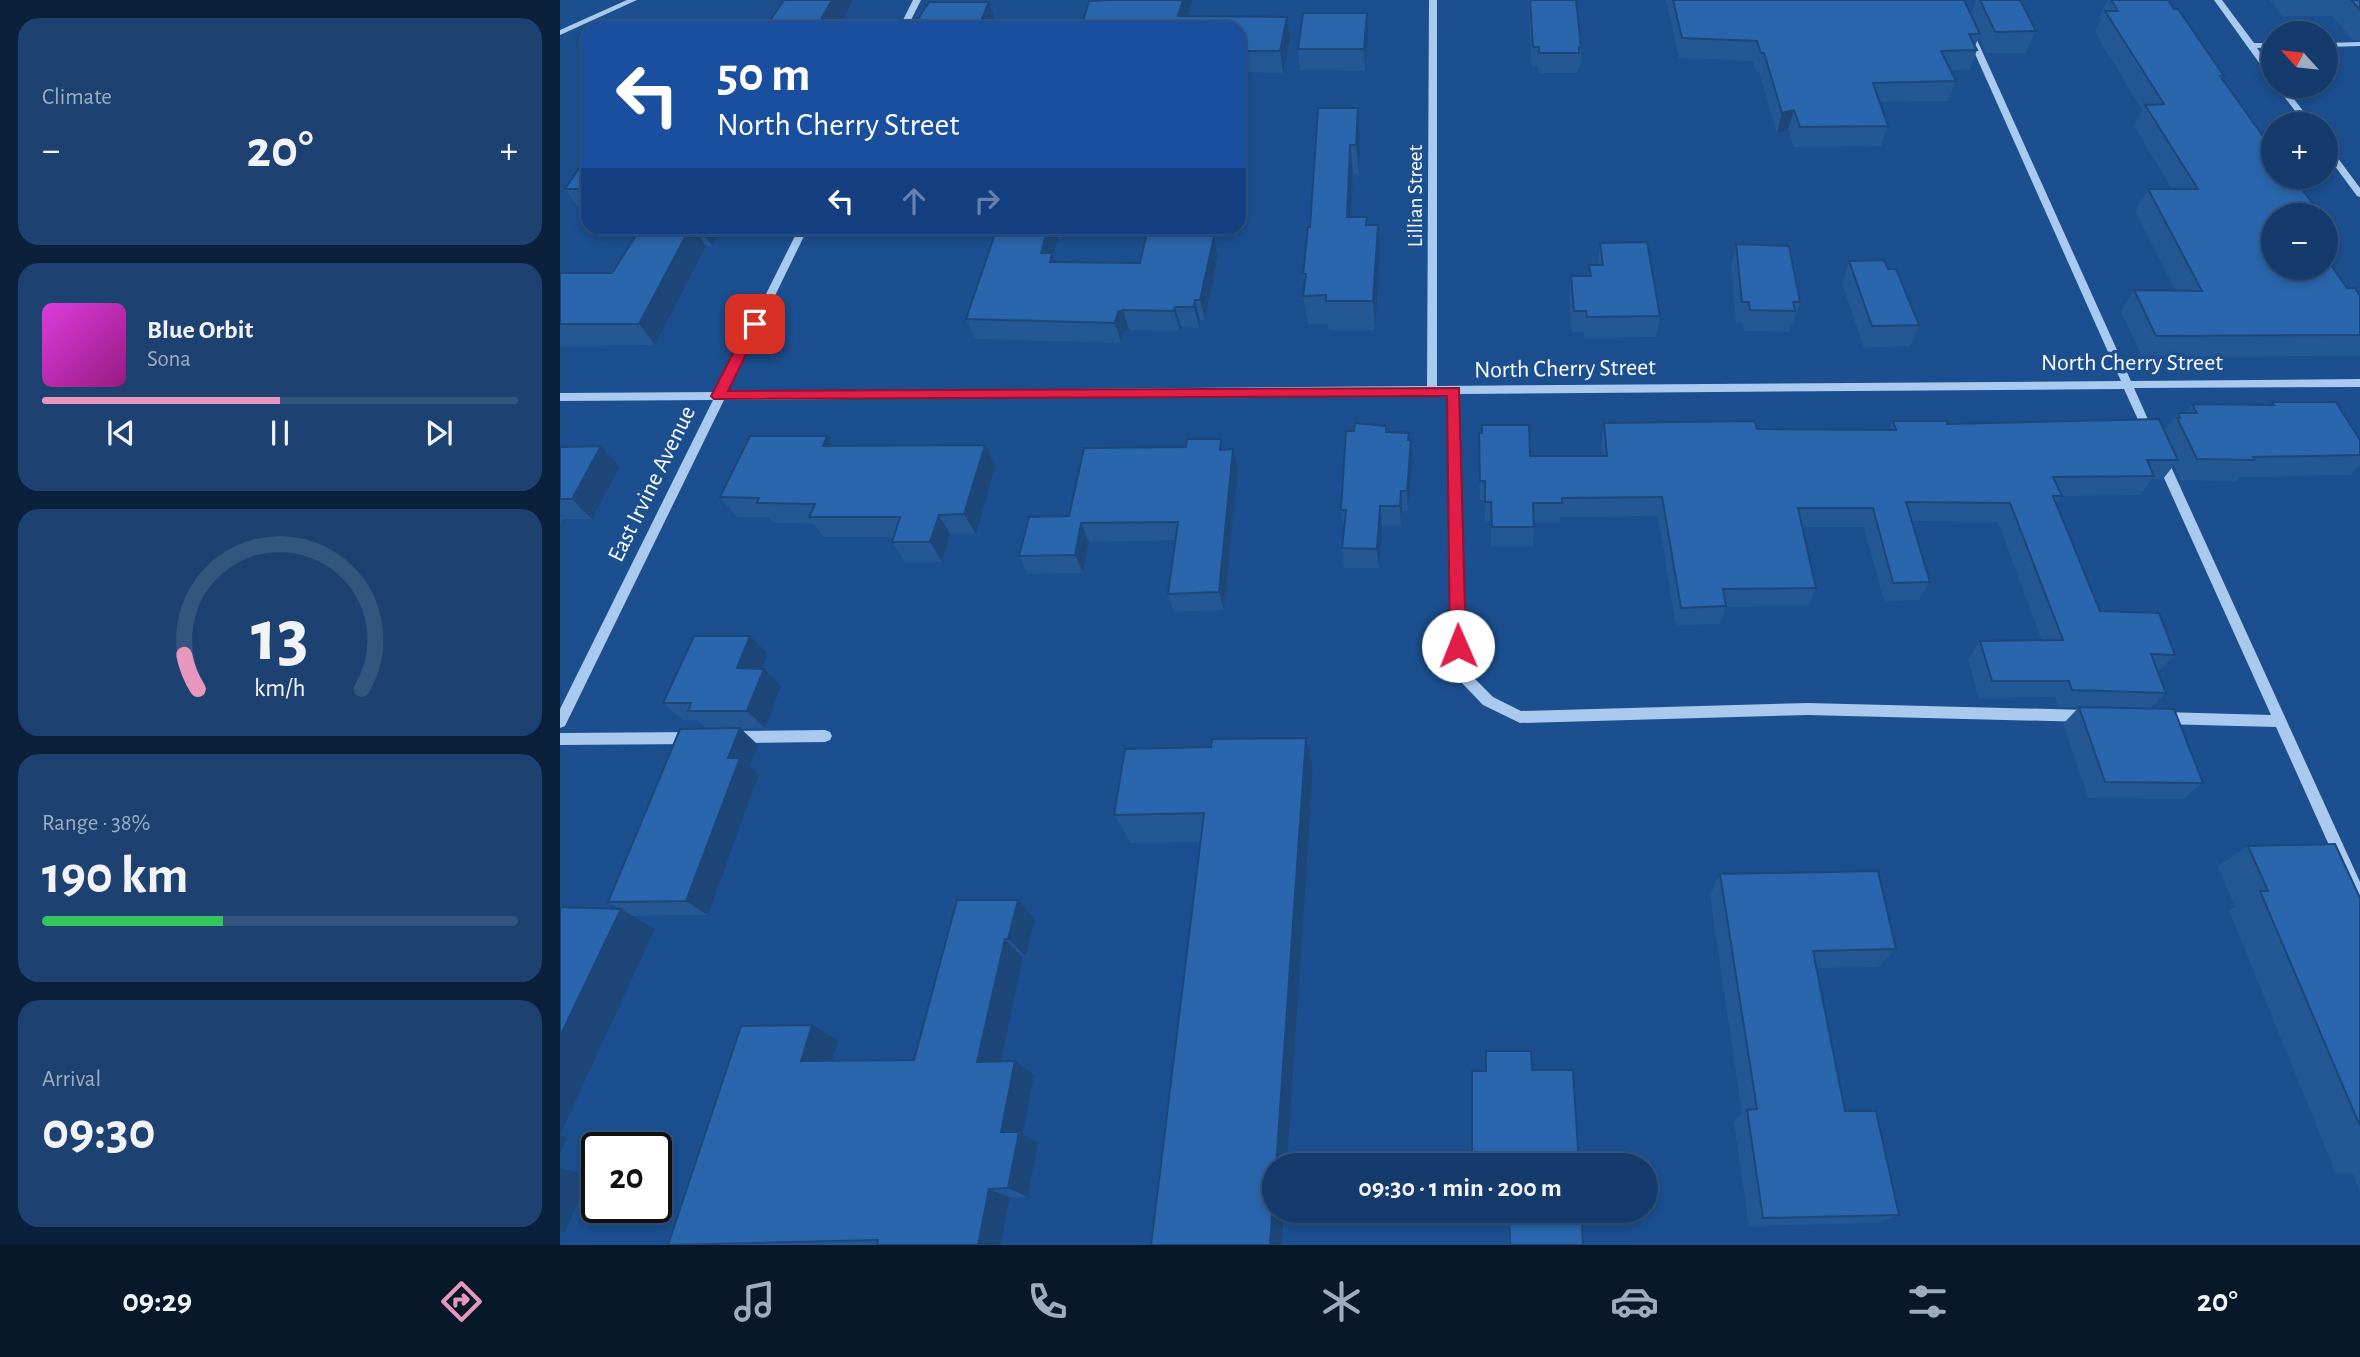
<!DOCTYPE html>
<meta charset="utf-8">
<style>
body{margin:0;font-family:"Alegreya Sans",sans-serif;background:#1d4271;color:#f1f3f6;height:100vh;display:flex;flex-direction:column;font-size:26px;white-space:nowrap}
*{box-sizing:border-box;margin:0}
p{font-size:23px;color:#9dadc1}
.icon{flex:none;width:38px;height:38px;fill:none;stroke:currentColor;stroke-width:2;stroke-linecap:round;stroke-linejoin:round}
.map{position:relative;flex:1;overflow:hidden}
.drawer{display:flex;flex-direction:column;gap:18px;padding:18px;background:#0b203b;width:560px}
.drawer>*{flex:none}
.guide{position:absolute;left:21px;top:21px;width:665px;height:214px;border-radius:21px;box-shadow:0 4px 10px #0003,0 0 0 2px #33557e;background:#1a4fa0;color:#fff;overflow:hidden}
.needle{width:46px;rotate:297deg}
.controls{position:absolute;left:1701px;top:21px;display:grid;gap:14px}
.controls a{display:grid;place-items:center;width:77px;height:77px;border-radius:50%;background:#143b6b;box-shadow:0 4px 10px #0003,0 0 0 2px #33557e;font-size:35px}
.speed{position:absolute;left:21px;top:1132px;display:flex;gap:14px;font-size:35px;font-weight:700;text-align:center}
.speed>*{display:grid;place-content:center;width:91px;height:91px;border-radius:50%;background:#143b6b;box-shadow:0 4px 10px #0003,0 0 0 2px #33557e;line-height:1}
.speed .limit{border:4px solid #111;border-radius:10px;background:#fff;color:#111}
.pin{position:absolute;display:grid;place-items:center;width:60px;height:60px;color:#fff;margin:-30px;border-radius:14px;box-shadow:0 4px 10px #0006}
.me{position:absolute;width:77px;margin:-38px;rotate:359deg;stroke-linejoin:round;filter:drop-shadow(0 0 5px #0008)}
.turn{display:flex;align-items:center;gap:24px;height:147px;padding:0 21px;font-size:32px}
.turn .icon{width:91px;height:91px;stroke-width:2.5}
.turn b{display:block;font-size:49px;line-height:60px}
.lanes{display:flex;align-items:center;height:66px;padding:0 21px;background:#0003;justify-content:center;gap:35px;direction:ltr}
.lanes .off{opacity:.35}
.big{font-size:52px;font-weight:700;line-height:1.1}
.drawer .widget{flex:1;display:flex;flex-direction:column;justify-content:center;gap:10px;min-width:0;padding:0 24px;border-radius:21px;background:#1d4271}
.drawer .dial{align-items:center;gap:0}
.dial svg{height:182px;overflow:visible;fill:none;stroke:#33557e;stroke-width:7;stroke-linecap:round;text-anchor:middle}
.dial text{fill:#f1f3f6;stroke:none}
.song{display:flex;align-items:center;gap:21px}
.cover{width:84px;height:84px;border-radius:10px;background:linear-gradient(135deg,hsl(300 70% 55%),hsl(310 70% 35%))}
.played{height:7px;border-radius:4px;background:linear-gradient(90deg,#e797bd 50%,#33557e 50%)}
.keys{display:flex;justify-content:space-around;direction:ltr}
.heat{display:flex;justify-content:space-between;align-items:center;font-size:38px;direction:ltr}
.charge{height:10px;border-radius:5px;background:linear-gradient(90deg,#34c759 38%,#33557e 0)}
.trip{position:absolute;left:702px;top:1153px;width:396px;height:70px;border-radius:35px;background:#143b6b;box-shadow:0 4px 10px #0003,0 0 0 2px #33557e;font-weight:700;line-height:70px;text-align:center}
.tab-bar{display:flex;height:112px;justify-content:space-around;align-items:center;background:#08182b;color:#9dadc1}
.tab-bar .icon{width:49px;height:49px}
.tab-bar .active{color:#e797bd}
.tab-bar b{font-size:32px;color:#f1f3f6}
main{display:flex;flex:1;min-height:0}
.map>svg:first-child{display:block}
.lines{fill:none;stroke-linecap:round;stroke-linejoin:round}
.minor{fill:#a9c9ee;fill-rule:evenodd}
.wall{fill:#245895}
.shaded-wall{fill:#1d4779}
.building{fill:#2a66ad;stroke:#1d4779;stroke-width:2}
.route{fill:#e11d48;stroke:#92132f;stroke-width:2}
.labels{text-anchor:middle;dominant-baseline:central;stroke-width:7;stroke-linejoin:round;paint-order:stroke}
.far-street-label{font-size:21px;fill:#fff;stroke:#1b4f8f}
.street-label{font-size:24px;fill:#fff;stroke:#1b4f8f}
</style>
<main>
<section class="drawer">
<div class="widget"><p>Climate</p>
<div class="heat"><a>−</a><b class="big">20°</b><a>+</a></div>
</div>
<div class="widget">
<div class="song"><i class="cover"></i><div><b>Blue Orbit</b><p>Sona</p></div></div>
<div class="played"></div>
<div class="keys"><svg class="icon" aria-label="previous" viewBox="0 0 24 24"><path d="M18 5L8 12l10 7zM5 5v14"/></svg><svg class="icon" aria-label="pause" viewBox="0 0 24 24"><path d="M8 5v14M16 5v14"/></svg><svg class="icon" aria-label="next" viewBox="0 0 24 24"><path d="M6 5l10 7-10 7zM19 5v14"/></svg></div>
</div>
<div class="widget dial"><svg viewBox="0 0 100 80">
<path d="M14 69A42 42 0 1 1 86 69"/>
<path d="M14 69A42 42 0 0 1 8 54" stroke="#e797bd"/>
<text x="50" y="56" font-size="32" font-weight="700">13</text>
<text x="50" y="72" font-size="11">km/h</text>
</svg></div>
<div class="widget"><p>Range · 38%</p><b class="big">190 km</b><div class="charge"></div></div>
<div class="widget"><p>Arrival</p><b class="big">09:30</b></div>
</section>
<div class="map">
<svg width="1800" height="1245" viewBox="0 0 1800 1245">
<rect width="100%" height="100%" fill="#1b4f8f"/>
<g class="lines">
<path class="minor" d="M67,0H77L0,35V30Z
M353,0H361L347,28H339Z
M869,0H877V386L1561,381L1391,0H1399L1571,381L1800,379V387L1574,388L1595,435L1590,439L1585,435L1564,389L899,394L904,646L911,675L933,697L961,711L1248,703L1527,710L1532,712L1533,716L1532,720L1527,722L1248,715L960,723L923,705L901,682L892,646L889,394L872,396L868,394L164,400L5,726L0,728V709L153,400L0,401V393L157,392L239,228H248L168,392L867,386Z
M1654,0H1662L1694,43H1713V47L1697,48L1713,71V78H1710Z
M1800,42V46L1766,47V43Z
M1716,86H1724L1753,124H1745Z
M1766,145L1769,146L1800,188V197L1797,196L1766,154Z
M1601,454L1607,458L1800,882V905L1795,903L1716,727L1602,724L1597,722L1596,718L1597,714L1602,712L1711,715L1595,458Z
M265,730L270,732L272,736L270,740L265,742L172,743L167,741L165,737L167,733L172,731Z
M133,732L138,734L140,738L138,742L133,744L0,745V733Z"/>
</g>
<path class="wall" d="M549,0H633L629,16L730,39L723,73L688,72L683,97H679V28Z
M968,0H1016L1021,47L1020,67H1018L1017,73H978V67H972Z
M1106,0H1404L1411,15L1416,0H1460L1476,31L1466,53H1426L1419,37L1415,46L1417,50L1410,70H1390L1396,81L1388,101L1320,102L1328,126L1321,146L1234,147L1228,130L1217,133L1199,72H1196L1193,61L1119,58Z
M1547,0H1608L1664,76L1662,80L1755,207L1749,215H1713L1787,288L1800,296V356L1582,357L1561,312L1574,290L1616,291L1575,211L1588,189H1612L1574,126L1582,110L1535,32L1541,20L1539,18Z
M1710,0H1800V40H1793L1772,16H1722Z
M807,13L808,35L805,71L740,70L738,49Z
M798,108L800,137L799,174H793L791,217L808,225H818L820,254L815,330H769L768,324H748L743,296L745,286L743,274L750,227Z
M28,155V210L21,211L5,189Z
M81,228H163L152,246H146L95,345L0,346V273H52Z
M431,228H501L493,255L496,262L580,263L646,228L644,236L658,256L645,320H640L639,328L621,327L620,331L569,330L564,332L561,343L415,339L406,319L434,236Z
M1040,243L1100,316L1096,337L1024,338V332H1012L1009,298L1011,276H1028L1029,265H1038Z
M1176,244L1240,302L1233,324H1231L1228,332L1184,331L1183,323H1176L1171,266Z
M1289,261L1328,269L1359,325L1350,346L1304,348L1282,283Z
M1712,402L1800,440V465L1790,475L1680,477L1677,481L1620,480L1614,465L1603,479H1592L1580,495L1502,496L1496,504L1540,611L1615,655L1598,672L1606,693L1589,709L1643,783L1623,799L1528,798L1503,724L1519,707H1498L1495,697L1419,698L1408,659L1420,641H1482L1438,522L1351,521L1370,582L1359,600L1324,601L1304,527H1242L1256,588L1248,606L1166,607L1160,624L1116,625L1098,516L1000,517V522H974L973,546H931V521H925L924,500H920L919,433L970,456H1042L1041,443L1044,423L1197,429L1329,430L1333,421L1604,431L1618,413H1625L1632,404L1711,405Z
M827,432L849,433L852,461L848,511H842L841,526H822L819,568H784L782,548L784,529L781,510Z
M267,436L274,446L435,466L416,534H390L382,562H345L332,542L334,537H264L254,524L213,523L208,517H177L160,497Z
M41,446L60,467L32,519H2L0,523V447Z
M673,449L678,468L664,610L614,612L608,594L615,540L529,542L523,573L468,574L459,556L509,516L663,450Z
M208,654L202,669H204L221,686L205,728L147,729L138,720H123L103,703Z
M180,728L198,745L190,766L199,774L148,915L72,916L95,929L0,1135L8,1137L0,1155V907L60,909L48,902Z
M651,747L753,769L727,1166H714V1211H724L722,1245H591L640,842L571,843L554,815Z
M1688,846L1800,898V1192L1793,1174H1776L1669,910L1675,907L1658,866Z
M1160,874L1336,949L1318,967L1256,968L1285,1111L1339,1215L1318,1223L1189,1226L1174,1122L1182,1114L1150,895Z
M458,900L475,919L466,957H463L441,1062L474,1075L463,1134L478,1143L468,1197H450L441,1245H108L278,1040L272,1061L354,1060Z
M912,1211H1021L1023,1245H948L947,1223H912Z"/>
<path class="shaded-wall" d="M272,0H293L278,28H256Z
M623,0H633L625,28L618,16Z
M429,2L436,23L434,28H418Z
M807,13L808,35L805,71L804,49Z
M727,17L730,39L723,73L720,51Z
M684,51L688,72L683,97L679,75Z
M798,108L800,137L799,174L796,145Z
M1234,110L1228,130L1217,133L1222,113Z
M790,145L793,174L790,246L787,217Z
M818,225L820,254L815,330L813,301Z
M130,228H134L146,246L95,345L79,324Z
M139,228H163L152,246Z
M488,228H501L493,255L500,273L481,253Z
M637,228H646L640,256L636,236Z
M654,236L658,256L645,320L640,300Z
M635,300L640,320L639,328L634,307Z
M615,307L621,327L620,331L614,311Z
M563,310L569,330L564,332L561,343L555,323L558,312Z
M849,433L850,455L851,440L852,461L848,511L847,491Z
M267,436L281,457L263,446Z
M425,445L435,466L416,534L404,514Z
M41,446L60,467L32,519L12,499Z
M673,449L678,468L664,610L659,592Z
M841,491L842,511L841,526L840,506Z
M820,506L822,526L819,568L817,549Z
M379,515L390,534L382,562L370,542Z
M521,523L529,542L523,573L515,555Z
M190,636L208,654L195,686L177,668Z
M204,669L221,686L205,728L187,711Z
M180,728L198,745L190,766L199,774L148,915L126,901L168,758Z
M746,738L753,769L727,1166H716Z
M458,900L475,919L466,957L448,939Z
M61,909L95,929L0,1135L8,1137L0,1155V1036Z
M445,939L463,957L438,1076L417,1062Z
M252,1025L278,1040L268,1075L241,1061Z
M455,1061L474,1075L463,1134L478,1143L468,1197L448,1188L441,1132Z
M0,1168L29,1175L5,1232H0Z
M429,1189L450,1197L441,1245H418Z
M714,1190V1211H724L722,1245H710Z"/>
<path class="building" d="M224,0H272L256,28H205Z
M549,0H623L618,16L727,17L720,51H684L679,75V28H521L529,1Z
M970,0H1016L1021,47H1019V53H979V47H973Z
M1113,0H1404L1420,34H1409L1417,50L1381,51L1396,81L1313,83L1328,126L1240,127L1234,110L1222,113L1204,53H1201L1197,41L1122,38Z
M1420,0H1460L1476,31L1435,32Z
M1551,0H1608L1614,9H1618L1664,76H1660L1713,150V177H1733L1755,207H1731L1736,215H1713V268H1766V258L1787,288H1795L1800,296V335L1596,336L1574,290L1642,291L1588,189H1638L1585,105L1604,104L1545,11H1558Z
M1791,0H1800V10Z
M369,2H429L418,28H352Z
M743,13H807L804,49H738Z
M758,108H798L796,145H790L787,217H807L806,225H818L813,301H766V295L743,296L746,274H743L748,227H750Z
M28,155V189H5Z
M81,228H130L79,324H0V273H52Z
M437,228H488L481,253H492L490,262L580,263L588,228H637L636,236H654L640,300H635L634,307H615L614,311L563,310L558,312L555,323L406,319Z
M1087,242L1100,316L1027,317L1026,311H1014L1011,276H1031L1029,265H1043L1040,243Z
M1176,244L1229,246L1240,302H1233L1235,311L1190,310L1189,302H1182Z
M1324,260L1328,269H1336L1359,325L1312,326L1289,261Z
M1712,402H1776L1800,440V455L1693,457L1695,460L1637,459L1617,418H1620L1618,413H1637L1632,404L1714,405Z
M1599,419L1618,460H1587L1594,476L1493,477L1502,496H1493L1540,611L1599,613L1615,655L1591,654L1606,693L1512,690L1509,681H1432L1420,641L1503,640L1450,503L1346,502L1370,582L1333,583L1313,508H1238L1256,588L1163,589L1166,606L1121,608L1102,497L1002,498V503H973L974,527H932L931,502H925V481H920L919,433H922V425H969L970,456H1047L1044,423L1195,421L1197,429L1336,430L1333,421H1387V424Z
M795,423L826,426V432L849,433L848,440H851L847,491H841L840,506H820L817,549L782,548L786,510H781L786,431H794Z
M190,436H267L263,446L425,445L404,514L379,515L370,542H332L340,517H249L255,504L197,503L199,498L160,497Z
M627,439H661L660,450L673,449L659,592L608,594L618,522L521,523L515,555L459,556L469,517L509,516L524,448L626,447Z
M41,446L12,499H0V447Z
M134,636H190L177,668L204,669L187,711H128L131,703H103Z
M1519,707L1614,709L1643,783L1545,782Z
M180,728L168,758H180L126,901L48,902L120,729Z
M746,738L716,1166H714V1190L710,1245H591L644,813L554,815L565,749L651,747L652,739Z
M1775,844L1800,898V1126L1700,891H1708L1688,846Z
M1318,871L1336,949L1253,951L1285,1111H1316L1339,1215L1203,1218L1187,1110L1197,1109L1160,874Z
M397,900H458L448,939H445L417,1062L455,1061L441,1132H459L448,1188L429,1189L418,1245H317L318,1240L108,1245L181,1026L252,1025L241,1061L354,1060Z
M0,907L61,909L0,1036Z
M926,1051H971L972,1070H1013L1019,1166H912V1071H926Z
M912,1211H1021L1023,1245H950L949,1215H912Z"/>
<path class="route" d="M195,319L201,324L168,391L899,388L906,646L904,651H893L890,646L887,396L154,399L151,396L188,324Z"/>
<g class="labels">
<g class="far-street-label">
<text transform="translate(855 196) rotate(-90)">Lillian Street</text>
</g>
<g class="street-label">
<text x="1572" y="363">North Cherry Street</text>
<text transform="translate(1005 369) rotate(-1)">North Cherry Street</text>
<text transform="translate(92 484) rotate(-64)">East Irvine Avenue</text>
</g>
</g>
</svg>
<div class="controls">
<a><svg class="needle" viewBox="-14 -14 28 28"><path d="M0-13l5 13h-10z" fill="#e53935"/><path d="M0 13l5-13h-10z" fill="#9dadc1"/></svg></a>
<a>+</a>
<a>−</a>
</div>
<div class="speed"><div class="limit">20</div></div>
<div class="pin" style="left:195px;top:324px;background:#d93025"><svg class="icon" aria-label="arrive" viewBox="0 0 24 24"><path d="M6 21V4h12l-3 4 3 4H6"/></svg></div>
<svg class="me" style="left:898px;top:646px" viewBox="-20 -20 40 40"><circle r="19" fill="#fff"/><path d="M0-13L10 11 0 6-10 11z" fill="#e11d48"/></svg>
<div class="trip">09:30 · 1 min · 200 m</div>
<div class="guide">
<div class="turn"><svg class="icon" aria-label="left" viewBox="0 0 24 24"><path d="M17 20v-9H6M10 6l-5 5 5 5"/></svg><div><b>50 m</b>North Cherry Street</div></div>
<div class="lanes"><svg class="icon" aria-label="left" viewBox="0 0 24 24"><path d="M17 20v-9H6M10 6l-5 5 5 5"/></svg><svg class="icon off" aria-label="ahead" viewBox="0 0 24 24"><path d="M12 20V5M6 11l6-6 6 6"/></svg><svg class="icon off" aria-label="right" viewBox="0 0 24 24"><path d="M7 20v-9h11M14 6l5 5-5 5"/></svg></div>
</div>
</div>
</main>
<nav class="tab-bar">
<b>09:29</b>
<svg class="icon active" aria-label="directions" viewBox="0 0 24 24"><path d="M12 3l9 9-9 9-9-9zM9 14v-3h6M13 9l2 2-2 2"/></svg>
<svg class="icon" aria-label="music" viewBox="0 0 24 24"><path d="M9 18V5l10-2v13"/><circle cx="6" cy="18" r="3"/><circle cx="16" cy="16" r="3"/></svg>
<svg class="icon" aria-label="phone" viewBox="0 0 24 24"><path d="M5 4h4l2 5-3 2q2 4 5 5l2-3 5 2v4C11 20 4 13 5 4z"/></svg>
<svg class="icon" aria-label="climate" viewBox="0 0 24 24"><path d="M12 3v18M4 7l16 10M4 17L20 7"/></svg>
<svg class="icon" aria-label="car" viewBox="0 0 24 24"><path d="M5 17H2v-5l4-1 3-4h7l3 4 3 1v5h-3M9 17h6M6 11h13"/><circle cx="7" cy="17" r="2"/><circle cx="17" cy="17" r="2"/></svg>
<svg class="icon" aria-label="filters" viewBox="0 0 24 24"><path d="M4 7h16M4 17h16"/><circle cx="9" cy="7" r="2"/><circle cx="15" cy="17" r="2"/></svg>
<b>20°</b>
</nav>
